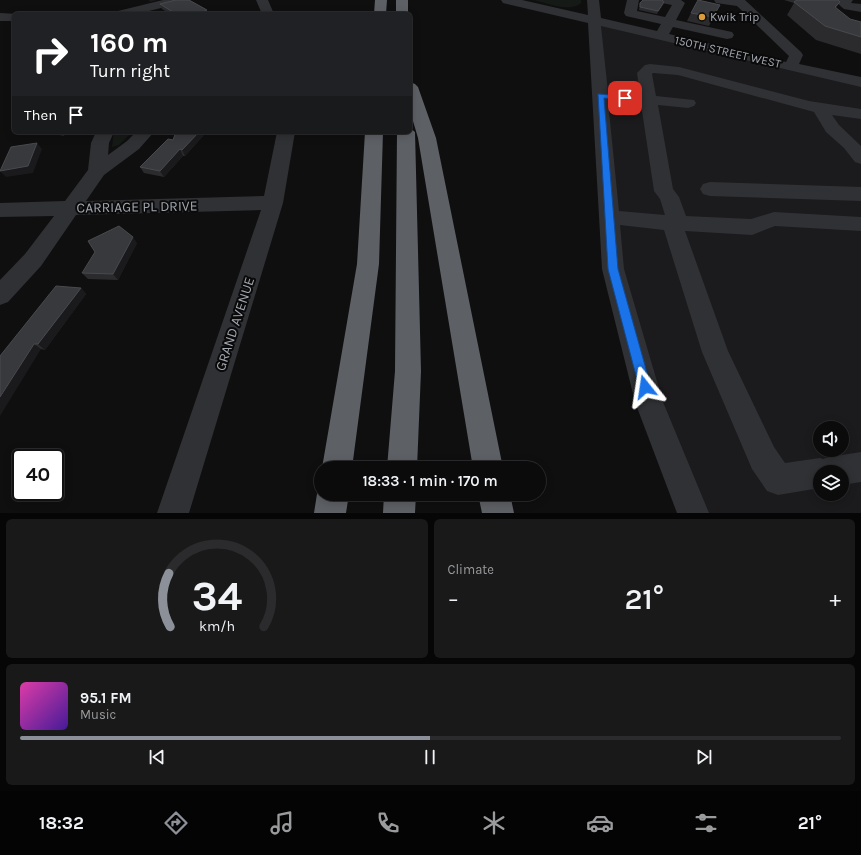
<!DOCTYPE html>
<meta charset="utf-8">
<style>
body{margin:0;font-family:Karla,sans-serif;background:#19191a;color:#f1f3f6;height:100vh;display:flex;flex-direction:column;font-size:15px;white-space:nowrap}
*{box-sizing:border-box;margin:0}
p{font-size:13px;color:#9a9b9d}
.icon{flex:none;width:22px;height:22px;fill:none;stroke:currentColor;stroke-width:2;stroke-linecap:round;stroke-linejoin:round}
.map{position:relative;height:513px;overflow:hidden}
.details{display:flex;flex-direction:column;gap:6px;padding:6px;background:#060607;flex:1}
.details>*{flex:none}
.guide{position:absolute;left:12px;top:12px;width:400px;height:122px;border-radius:6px;box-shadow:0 2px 10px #0003,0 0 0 1px #2b2b2d;background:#202124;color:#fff;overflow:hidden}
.buttons{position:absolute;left:813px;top:421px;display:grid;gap:8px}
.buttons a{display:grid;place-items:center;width:36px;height:36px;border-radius:50%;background:#0b0b0c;box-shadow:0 2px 10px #0003,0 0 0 1px #2b2b2d;font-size:20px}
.speed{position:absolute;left:12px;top:449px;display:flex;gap:8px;font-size:20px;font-weight:700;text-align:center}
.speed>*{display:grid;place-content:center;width:52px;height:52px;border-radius:50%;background:#0b0b0c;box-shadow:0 2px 10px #0003,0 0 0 1px #2b2b2d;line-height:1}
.speed .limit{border:2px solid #111;border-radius:6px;background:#fff;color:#111}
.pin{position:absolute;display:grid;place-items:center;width:34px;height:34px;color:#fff;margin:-17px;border-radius:8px;box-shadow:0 2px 6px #0006}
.me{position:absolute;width:44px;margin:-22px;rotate:345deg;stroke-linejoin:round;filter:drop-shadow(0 0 3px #0008)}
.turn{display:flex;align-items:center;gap:14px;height:84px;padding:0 12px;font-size:18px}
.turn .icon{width:52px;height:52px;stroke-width:2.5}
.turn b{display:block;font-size:28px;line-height:34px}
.then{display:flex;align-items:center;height:38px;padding:0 12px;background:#0003;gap:8px;font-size:15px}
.big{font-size:30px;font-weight:600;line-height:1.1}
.details .tile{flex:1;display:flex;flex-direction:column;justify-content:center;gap:6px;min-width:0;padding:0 14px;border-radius:6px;background:#19191a}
.details .dial{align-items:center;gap:0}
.dial svg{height:104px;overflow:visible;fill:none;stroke:#2b2b2d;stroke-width:7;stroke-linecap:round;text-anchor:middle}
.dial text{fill:#f1f3f6;stroke:none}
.song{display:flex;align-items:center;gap:12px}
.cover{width:48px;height:48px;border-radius:6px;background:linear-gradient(135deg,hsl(320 70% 55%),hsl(260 70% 35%))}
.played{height:4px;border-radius:2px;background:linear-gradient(90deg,#8c9099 50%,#2b2b2d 50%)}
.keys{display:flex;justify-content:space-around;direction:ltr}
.heat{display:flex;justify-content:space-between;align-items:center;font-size:22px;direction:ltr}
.details .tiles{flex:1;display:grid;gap:6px;grid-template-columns:1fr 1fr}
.tile:last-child{grid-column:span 2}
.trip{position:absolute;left:314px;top:461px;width:232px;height:40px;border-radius:20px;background:#0b0b0c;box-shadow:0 2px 10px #0003,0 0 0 1px #2b2b2d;font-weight:600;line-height:40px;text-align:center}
.dock{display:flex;height:64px;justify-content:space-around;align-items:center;background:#040405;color:#9a9b9d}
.dock .icon{width:28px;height:28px}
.dock .active{color:#8c9099}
.dock b{font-size:18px;color:#f1f3f6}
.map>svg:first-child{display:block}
.built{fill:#1b1b1d;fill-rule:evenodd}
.green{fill:#161a16}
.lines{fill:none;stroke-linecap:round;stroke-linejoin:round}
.minor{fill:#303134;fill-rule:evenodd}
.highway{fill:#5d6065;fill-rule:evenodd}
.wall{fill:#2b2b2e}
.shaded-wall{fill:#1a1a1c}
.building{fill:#38393c;stroke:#484a4e}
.route{fill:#1a73e8;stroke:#114b97}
.poi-dot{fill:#da9b3d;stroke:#0a0a0b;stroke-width:1.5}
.labels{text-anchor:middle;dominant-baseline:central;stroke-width:4;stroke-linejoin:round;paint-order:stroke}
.far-poi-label{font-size:12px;fill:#a2a7af;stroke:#0a0a0b;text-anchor:start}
.far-street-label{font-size:12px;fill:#a2a7af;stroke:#0a0a0b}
.street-label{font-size:14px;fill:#a2a7af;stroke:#0a0a0b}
</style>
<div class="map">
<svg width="861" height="513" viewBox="0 0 861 513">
<rect width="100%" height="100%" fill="#0f0f10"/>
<path class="built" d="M596,21L861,82V513H693L613,269ZM820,428H842V450H820ZM820,472H842V494H820Z"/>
<path class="green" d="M534,0H581V3C570,13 547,3 534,0Z
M114,132H132L119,145L112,147Z"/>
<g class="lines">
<path class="minor" d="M163,0H183L181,3L137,14H116L118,11Z
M256,0H268L274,14H262Z
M501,0H522L588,15L587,0H599L601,18L657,31L661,24L626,16L624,13L627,0H639L637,11L665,17L672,5L662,3L660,0H681L685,3L676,20L732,32L734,35L732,38L727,39L673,27L669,34L786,62L789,56L737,6L716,3L714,0H745L801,52L803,55L799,64L861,77V87L601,26L608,92L640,94L637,73L645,65L650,64L679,67L809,101L861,109V119L832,115L839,125L861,146V164L855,162L844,148L826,132L814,112L678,75L653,73L652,74L656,96L694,100L696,103L694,106L688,108L658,105L673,189L679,197L686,216L751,219L774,212L861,217V231L775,226L752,235L685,231L728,351L774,447L785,463L820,458L823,459L829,457L861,452V482L842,485V472H820V488L778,495L767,491L752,469L702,352L664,230L620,225L624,269L663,402L709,513H677L635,402L602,269L588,23L503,3ZM608,101L641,104L654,191L660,199L665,215L619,211Z
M838,0H853L851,3L861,4V12L844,9L837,3Z
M0,13L17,14H14V21H0Z
M96,132H114L109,143L108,155L127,141L136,132H154L139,149L104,175L86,201L264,196L277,132H295L283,203L189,513H157L261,210L76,215L41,266L8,302L0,305V280L25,254L54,216L0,217V203L65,201L88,170L91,143Z
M710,182L861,187V201L710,196L703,194L700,189L703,184Z"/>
<path class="highway" d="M375,0H387L386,14H374Z
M396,0H408V14H396Z
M410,82L415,84L418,87L436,138L503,468H473L418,138L410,111Z
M410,128L415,132L421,371L417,468H387L395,371L397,132H410Z
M365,132H383L379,264L352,468H322L357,264Z
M321,485V494H349L346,513H314L317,494Z
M384,494H416L415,513H383Z
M478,494H510L514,513H482Z"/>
</g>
<path class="wall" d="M784,0H838L840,2L836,8L850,19L861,22V54L816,40L787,15L794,3Z
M664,2L663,5L657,14L639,10L640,3Z
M160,4L208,14H170L162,9Z
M691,13H716L709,26L687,21Z
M46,132H65L64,136Z
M176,132H205L203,136L185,156H183L164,177L144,173L140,167L173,140Z
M137,243L118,280L88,279L82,273Z
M81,288L86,294L45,350L41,349L0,356Z"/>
<path class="shaded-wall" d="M149,0H157L150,2Z
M664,2L663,5L657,14L658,11Z
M720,5L716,13L709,26L713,17Z
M207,10L208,14H202V12Z
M61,132H65L64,136Z
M199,132H205L203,136L185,156L182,150Z
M37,143L42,149L33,173L6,177L0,171Z
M180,149L183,156L164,177L160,171Z
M133,237L137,243L118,280L113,274Z
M81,288L86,294L45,350L38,344Z
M34,344L41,349L0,416V397Z"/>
<path class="building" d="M176,0H189L207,10L202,12L204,13L202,14H176L160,4Z
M643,0H662L664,2L658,11L640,7V3Z
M698,0L720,5L713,17L691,13Z
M797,0H838L840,2L835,7L850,19L861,22V37L825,26L794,2Z
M176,132H199L182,150L180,149L160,171L140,167L168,139L173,140Z
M37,143L28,166L0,171L11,147Z
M119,226L133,237L113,274L82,273L95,252L88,241Z
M56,286L81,288L38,344H34L0,397V356Z"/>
<path class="route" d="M598,94L625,96L628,98L625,100L604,98L618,269L651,387L649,391L645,392L641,391L639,387L608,269Z"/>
<circle class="poi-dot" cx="702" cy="17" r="4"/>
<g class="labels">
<g class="far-poi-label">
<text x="710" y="17">Kwik Trip</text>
</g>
<g class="far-street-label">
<text transform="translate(728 52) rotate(13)">150TH STREET WEST</text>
</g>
<g class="street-label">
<text transform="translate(137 207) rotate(-1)">CARRIAGE PL DRIVE</text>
<text transform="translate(235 324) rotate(-72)">GRAND AVENUE</text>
</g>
</g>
</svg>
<div class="buttons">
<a><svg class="icon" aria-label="sound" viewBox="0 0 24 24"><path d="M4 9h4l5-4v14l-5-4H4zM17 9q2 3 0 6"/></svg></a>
<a><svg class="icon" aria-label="layers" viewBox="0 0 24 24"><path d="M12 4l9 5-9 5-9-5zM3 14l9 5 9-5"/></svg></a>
</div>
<div class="speed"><div class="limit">40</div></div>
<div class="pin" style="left:625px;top:98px;background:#d93025"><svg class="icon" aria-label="arrive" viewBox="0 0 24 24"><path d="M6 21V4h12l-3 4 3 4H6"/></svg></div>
<svg class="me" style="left:645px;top:387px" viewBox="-20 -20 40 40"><path d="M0-17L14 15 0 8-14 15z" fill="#1a73e8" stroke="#fff" stroke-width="4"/></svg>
<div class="trip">18:33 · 1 min · 170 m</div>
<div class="guide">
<div class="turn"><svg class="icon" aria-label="right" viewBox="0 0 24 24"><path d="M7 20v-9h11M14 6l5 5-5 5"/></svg><div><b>160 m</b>Turn right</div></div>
<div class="then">Then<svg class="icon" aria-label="arrive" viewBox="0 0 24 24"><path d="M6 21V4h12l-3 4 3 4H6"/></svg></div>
</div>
</div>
<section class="details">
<div class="tiles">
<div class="tile dial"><svg viewBox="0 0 100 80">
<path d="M14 69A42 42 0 1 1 86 69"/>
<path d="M14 69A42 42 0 0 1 13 28" stroke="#8c9099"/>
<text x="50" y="56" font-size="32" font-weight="700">34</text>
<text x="50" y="72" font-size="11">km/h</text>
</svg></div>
<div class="tile"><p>Climate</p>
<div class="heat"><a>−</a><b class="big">21°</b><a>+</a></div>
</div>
<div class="tile">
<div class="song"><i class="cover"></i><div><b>95.1 FM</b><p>Music</p></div></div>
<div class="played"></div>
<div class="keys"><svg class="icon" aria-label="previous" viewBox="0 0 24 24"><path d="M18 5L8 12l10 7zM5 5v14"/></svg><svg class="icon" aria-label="pause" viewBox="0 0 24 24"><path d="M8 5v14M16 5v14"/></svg><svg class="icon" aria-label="next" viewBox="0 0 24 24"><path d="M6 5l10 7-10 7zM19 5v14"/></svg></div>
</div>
</div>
</section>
<nav class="dock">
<b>18:32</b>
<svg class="icon active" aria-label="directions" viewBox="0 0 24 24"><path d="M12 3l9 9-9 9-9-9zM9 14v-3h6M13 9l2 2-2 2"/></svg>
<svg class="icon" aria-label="music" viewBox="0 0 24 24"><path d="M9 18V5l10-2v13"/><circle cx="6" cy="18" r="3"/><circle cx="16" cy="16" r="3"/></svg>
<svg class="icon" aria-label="phone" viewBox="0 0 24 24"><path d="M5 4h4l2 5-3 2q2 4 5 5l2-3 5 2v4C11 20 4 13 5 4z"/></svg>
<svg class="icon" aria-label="climate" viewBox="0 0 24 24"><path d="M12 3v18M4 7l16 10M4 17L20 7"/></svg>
<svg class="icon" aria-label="car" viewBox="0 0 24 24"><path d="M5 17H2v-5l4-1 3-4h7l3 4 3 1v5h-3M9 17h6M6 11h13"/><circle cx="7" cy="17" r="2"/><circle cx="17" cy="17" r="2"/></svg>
<svg class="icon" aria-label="filters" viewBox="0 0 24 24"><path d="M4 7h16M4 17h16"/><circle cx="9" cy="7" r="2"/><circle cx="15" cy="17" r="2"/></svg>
<b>21°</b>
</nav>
